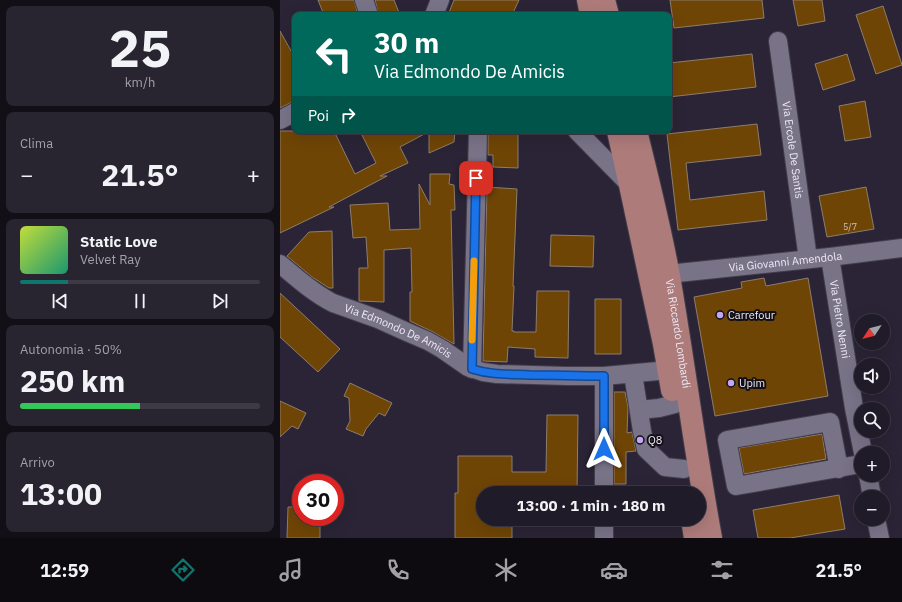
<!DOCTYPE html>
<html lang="it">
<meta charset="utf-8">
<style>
body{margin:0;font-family:"IBM Plex Sans",sans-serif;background:#282430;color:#f1f3f6;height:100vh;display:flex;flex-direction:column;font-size:15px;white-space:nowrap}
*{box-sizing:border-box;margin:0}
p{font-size:13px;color:#a2a1a8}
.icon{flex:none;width:22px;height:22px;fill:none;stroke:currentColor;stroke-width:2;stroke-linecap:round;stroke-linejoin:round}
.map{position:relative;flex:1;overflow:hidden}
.sheet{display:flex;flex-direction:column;gap:6px;padding:6px;background:#120f16;width:280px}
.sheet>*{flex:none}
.banner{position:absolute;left:12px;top:12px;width:380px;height:122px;border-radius:8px;box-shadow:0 4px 16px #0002,0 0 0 1px #3d3945;background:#00695c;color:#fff;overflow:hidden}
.needle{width:26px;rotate:234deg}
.tools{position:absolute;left:574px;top:314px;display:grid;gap:8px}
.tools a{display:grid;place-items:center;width:36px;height:36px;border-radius:50%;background:#201b28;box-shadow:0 4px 16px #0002,0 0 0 1px #3d3945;font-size:20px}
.speed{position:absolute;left:12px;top:474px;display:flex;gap:8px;font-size:20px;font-weight:700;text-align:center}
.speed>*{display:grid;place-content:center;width:52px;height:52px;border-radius:50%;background:#201b28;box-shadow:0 4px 16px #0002,0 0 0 1px #3d3945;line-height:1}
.speed .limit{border:6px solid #d22;background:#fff;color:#111}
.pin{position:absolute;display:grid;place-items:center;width:34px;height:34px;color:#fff;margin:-17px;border-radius:8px;box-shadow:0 2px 6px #0006}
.me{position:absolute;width:44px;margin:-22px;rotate:0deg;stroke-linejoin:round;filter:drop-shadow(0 0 3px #0008)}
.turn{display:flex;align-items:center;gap:14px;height:84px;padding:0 16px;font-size:18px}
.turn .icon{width:52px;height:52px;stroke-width:2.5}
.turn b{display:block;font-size:28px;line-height:34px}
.then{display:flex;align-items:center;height:38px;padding:0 16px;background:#0003;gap:8px;font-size:15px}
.big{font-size:30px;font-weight:700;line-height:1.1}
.sheet .card{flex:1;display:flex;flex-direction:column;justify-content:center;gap:6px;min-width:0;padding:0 14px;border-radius:8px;background:#282430}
.sheet .dial{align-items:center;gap:0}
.dial b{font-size:52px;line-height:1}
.song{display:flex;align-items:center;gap:12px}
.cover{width:48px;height:48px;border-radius:6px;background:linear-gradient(135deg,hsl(70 70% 55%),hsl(160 70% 35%))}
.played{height:4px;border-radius:2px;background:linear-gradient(90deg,#0f766e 20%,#3d3945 20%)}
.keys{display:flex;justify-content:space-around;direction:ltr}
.heat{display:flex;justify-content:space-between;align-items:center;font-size:22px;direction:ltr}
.charge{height:6px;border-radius:3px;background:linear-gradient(90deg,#34c759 50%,#3d3945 0)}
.trip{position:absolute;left:196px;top:486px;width:230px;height:40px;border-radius:20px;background:#201b28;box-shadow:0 4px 16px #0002,0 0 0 1px #3d3945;font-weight:700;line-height:40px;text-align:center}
.dock{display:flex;height:64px;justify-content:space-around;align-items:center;background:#0d0b10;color:#a2a1a8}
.dock .icon{width:28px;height:28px}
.dock .selected{color:#0f766e}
.dock b{font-size:18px;color:#f1f3f6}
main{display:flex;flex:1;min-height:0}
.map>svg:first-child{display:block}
.building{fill:#6f4506;stroke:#8e7d6b}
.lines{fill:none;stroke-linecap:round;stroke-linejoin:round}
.minor-casing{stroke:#433e4d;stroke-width:20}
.major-casing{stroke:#433e4d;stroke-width:24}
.minor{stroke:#797388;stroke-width:18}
.major{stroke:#ad7b7a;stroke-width:22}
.route-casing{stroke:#114b97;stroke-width:10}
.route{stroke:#1a73e8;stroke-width:7}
.slow{stroke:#f59e0b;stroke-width:7}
.poi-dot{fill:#c3a7f2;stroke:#120f17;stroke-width:1.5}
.labels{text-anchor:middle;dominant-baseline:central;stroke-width:4;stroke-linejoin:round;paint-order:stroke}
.number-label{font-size:9px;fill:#cec1ba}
.street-label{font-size:11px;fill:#eeeaf6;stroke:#120f17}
.poi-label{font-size:11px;fill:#eeeaf6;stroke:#120f17;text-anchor:start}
</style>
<main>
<section class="sheet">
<div class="card dial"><b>25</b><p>km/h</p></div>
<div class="card"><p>Clima</p>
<div class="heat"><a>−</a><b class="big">21.5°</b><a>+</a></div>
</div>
<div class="card">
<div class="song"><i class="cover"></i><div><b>Static Love</b><p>Velvet Ray</p></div></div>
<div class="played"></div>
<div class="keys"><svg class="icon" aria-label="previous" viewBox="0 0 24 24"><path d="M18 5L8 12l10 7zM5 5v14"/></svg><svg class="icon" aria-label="pause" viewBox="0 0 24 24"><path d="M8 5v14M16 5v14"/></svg><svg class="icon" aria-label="next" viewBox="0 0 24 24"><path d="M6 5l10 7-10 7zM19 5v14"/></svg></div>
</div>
<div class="card"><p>Autonomia · 50%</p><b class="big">250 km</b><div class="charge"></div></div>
<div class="card"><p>Arrivo</p><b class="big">13:00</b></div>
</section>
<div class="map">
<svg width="622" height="538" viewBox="0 0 622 538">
<rect width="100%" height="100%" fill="#2a2436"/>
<path class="building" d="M38,0H74L78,15H44Z
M95,0H114L120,15H99Z
M174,0H239L232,15H168Z
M390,0H482L484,18L394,28Z
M513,0H542L545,21L518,26Z
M603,6L622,65L596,74L576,15Z
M0,31L15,58V102L10,103L0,108Z
M472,54L476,87L389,97V63Z
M567,54L575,80L543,90L535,64Z
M585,101L591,137L565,141L559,106Z
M477,124L481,155L406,163L410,200L484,191L487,220L398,230L387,134Z
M0,131H54L75,174L96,163L80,131H150L120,147L128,163L100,176H107L49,207H54L0,233Z
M158,131H175L174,142L149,153V135Z
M208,131H233V134H238V168L213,167V155H208Z
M150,174H170L169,184L174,185L175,210H171L174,343V344L153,332L130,321V292H132L131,248L104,250V302L79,301V268H88L86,237L73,238L70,205L108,203L110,230L140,229L139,184L150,205Z
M207,187L237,189L233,286H234L232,331H234V332H256L257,291H289L288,358L255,357V349L228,347L227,362L203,361Z
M586,187L594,229L547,237L539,196Z
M52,231L53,288H49L32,277L7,256L29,232Z
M271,235L314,236L313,267L270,266Z
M484,278L486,286L528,278L548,396L435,416L414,297L462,288L461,282Z
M0,293L60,349L38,372L0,337Z
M315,299H341V354H315Z
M70,383L112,403L105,416L99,413L86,429L83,436L66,429L70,421L69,398L64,396Z
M334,392H345L348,407L347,433L352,432L356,451L346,452V484H334Z
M0,401L26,413L18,429L12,426L0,437Z
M267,415H298L297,493H203V519H232V538H175V493H178V456H232V472H266Z
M542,434L546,459L464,474L459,448Z
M559,495L565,529L510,538H478L473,510Z
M8,507H21V517H40V538H7Z"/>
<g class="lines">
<defs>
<g id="minor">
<path d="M84,0L89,15"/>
<path d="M154,15L160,0"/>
<path id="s1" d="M498,41L528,259"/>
<path d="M0,120L15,112"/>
<path d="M297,131L350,185"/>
<path id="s2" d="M550,257L574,408L583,453"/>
<path id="s3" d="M0,264C17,278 33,293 53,303L98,319L127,332L148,341L162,349L188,367L203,372L217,374L287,376H324L389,370"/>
<path id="s4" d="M388,274L550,257L622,248"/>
<path d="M192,369L198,131"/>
<path d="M353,374L362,431L366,449L385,467L404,469"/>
<path d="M324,376V493"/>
<path d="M359,410L379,408L395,404"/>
<path d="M559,469L550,422L447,440L456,486L581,464"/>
<path d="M588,475L592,497"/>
<path d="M596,519L600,538"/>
<path d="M324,538V519"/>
</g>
<g id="major">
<path d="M308,0L311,15"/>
<path d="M324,0L328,15"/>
<path d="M338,131L350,185L384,344L392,390"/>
<path id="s5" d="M356,131C368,179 380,227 389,276C404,363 415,451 431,538"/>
<path d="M412,519L415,538"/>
</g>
</defs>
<use href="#minor" class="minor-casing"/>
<use href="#major" class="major-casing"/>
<use href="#minor" class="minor"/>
<use href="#major" class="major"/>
</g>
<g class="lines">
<defs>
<path id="route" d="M196,178L192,369C211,375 230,374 250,375C274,375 299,376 324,376V449"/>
</defs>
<use href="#route" class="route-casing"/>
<use href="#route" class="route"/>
<path class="slow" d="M192,340L194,261"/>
</g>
<g class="poi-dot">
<circle cx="440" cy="315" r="4"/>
<circle cx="451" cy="383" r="4"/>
<circle cx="360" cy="440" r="4"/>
</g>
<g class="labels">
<g class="number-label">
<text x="570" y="226">5/7</text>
</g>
<g class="street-label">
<text stroke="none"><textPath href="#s1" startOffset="110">Via Ercole De Santis</textPath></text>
<text stroke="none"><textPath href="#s4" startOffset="118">Via Giovanni Amendola</textPath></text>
<text stroke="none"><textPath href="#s2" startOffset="63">Via Pietro Nenni</textPath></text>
<text stroke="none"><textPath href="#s3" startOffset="137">Via Edmondo De Amicis</textPath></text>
<text stroke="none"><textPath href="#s5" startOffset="207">Via Riccardo Lombardi</textPath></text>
</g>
<g class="poi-label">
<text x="448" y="315">Carrefour</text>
<text x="459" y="383">Upim</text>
<text x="368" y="440">Q8</text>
</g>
</g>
</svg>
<div class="tools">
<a><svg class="needle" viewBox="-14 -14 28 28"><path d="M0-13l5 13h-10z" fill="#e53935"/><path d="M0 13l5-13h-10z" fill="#a2a1a8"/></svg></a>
<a><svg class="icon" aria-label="sound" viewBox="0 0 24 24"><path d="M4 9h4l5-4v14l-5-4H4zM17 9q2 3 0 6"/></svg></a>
<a><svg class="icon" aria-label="search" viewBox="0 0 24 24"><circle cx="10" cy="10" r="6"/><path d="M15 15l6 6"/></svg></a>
<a>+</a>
<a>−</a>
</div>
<div class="speed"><div class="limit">30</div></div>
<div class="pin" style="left:196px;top:178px;background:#d93025"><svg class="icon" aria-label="arrive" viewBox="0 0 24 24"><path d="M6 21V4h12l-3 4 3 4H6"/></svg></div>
<svg class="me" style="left:324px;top:449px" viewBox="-20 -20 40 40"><path d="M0-17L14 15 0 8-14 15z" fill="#1a73e8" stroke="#fff" stroke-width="4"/></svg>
<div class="trip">13:00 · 1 min · 180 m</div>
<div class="banner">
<div class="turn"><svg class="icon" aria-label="left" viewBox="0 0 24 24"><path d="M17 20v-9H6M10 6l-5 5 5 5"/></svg><div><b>30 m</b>Via Edmondo De Amicis</div></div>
<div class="then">Poi<svg class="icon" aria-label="right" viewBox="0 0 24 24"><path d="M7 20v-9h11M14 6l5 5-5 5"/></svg></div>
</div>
</div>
</main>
<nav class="dock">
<b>12:59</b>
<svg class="icon selected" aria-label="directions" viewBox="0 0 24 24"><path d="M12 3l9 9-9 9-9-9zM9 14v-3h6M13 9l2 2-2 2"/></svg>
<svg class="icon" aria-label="music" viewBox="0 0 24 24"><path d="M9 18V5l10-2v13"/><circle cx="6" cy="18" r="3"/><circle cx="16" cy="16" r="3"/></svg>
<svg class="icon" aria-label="phone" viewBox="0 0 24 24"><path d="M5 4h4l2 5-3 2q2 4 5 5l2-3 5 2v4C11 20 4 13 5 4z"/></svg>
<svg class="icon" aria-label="climate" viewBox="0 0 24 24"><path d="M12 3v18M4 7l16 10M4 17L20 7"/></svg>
<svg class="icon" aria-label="car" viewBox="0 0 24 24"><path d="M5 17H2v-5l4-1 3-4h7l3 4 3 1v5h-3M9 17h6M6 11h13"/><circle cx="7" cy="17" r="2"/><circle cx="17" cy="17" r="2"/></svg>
<svg class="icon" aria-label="filters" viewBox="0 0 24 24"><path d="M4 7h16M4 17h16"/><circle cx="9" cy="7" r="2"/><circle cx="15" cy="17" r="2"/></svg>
<b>21.5°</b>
</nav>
